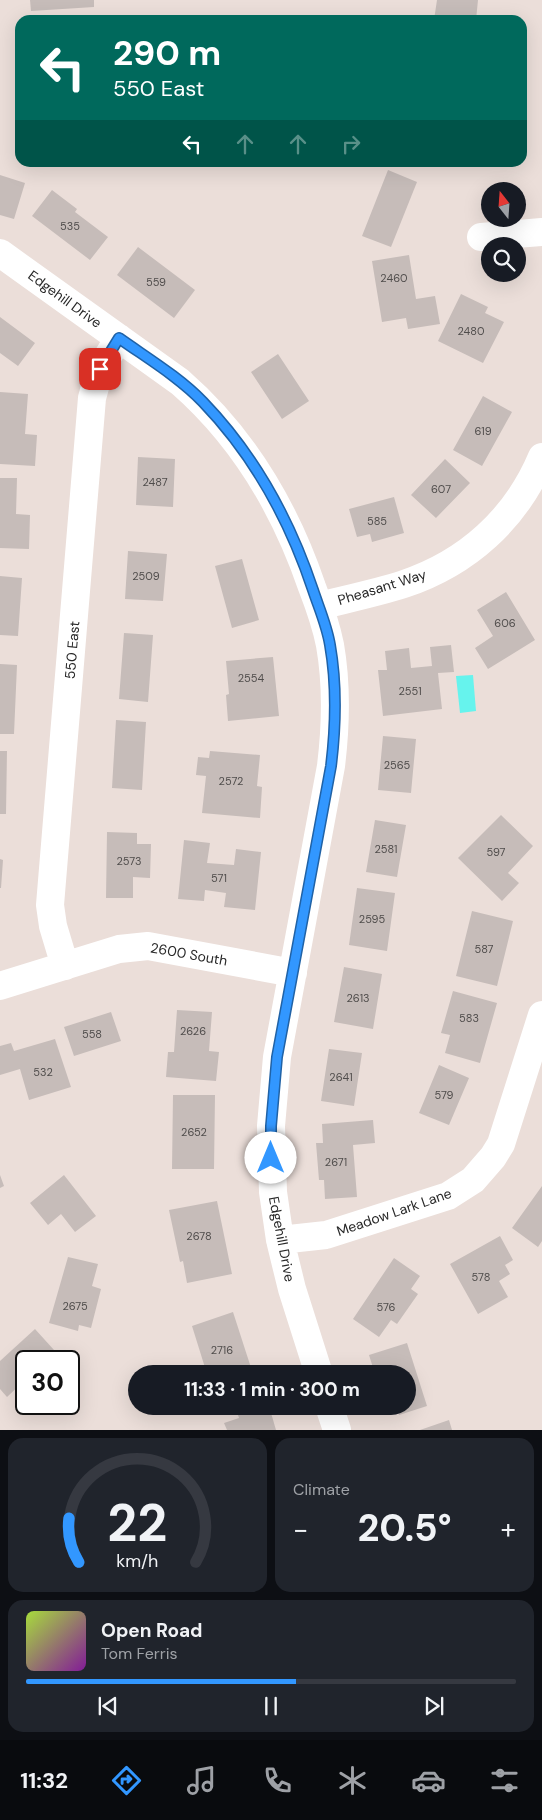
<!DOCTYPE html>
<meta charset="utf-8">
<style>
body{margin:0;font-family:"DM Sans",sans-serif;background:#20242c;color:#f1f3f6;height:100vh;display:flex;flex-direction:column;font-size:19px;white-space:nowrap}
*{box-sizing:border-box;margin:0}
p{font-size:16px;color:#9ea1a6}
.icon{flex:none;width:28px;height:28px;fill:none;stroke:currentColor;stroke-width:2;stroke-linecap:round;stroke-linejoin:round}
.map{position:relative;height:1430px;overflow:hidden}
.details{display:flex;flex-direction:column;gap:8px;padding:8px;background:#0d0f14;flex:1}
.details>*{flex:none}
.hud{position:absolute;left:15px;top:15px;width:512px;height:152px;border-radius:15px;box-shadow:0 5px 20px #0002;background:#00695c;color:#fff;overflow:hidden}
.needle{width:32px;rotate:343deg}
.fabs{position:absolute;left:481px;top:182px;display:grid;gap:10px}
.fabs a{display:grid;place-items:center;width:45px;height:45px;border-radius:50%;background:#171b24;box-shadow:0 5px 20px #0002;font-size:25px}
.speed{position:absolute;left:15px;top:1350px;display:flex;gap:10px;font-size:25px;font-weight:700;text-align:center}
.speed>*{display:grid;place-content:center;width:65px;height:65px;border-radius:50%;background:#171b24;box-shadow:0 5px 20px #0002;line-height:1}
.speed .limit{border:2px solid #111;border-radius:8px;background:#fff;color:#111}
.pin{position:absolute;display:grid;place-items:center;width:42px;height:42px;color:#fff;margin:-21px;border-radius:10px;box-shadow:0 2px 8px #0006}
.me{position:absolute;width:55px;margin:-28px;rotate:0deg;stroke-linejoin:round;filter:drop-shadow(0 0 4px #0008)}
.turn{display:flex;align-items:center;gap:18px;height:105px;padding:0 15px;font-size:22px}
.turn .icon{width:65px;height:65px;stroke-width:2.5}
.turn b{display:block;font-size:35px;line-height:42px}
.lanes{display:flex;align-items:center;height:48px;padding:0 15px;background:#0003;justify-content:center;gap:25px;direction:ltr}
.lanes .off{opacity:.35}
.big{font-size:38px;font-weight:700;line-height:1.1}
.details .widget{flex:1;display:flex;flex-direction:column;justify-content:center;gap:8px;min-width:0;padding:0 18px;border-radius:15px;background:#20242c}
.details .dial{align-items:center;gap:0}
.dial svg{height:130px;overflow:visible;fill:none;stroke:#363941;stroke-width:7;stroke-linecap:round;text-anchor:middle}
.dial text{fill:#f1f3f6;stroke:none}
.song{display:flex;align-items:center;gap:15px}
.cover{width:60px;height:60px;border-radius:8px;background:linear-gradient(135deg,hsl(80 70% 55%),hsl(290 70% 35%))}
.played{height:5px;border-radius:2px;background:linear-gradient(90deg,#3297ff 55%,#363941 55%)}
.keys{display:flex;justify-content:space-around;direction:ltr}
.heat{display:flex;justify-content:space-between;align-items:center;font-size:28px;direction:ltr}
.details .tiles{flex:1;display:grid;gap:8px;grid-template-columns:1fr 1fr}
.widget:last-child{grid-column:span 2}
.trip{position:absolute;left:128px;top:1365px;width:288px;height:50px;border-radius:25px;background:#171b24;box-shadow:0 5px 20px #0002;font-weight:700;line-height:50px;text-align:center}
.menu{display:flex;height:80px;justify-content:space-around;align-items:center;background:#090b0e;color:#9ea1a6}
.menu .icon{width:35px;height:35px}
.menu .on{color:#3297ff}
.menu b{font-size:22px;color:#f1f3f6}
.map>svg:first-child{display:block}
.water{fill:#66f3ed}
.building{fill:#c6bcb9}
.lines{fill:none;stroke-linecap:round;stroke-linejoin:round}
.minor{stroke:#fff;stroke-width:28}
.route-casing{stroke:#2062a6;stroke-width:12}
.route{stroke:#3297ff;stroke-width:9}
.labels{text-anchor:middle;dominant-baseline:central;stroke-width:4;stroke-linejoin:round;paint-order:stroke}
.number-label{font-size:11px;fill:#504d4c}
.street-label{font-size:14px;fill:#282828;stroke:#fff}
</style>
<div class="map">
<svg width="542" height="1430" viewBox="0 0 542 1430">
<rect width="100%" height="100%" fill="#ebded9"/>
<path class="water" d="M473,675L476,711L460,713L456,676Z"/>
<path class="building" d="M30,0H94V7L31,11Z
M437,0H478L476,20H434Z
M388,170L417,182L391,247L362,236Z
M0,175L25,183L14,219L0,215Z
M52,190L77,209L75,212L108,237L90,260L32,216Z
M138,247L195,290L174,318L117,275Z
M409,255L416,299L435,296L440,324L408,329L406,318L382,322L372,261Z
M461,294L488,307L485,313L504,322L483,363L438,341Z
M0,317L35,343L18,366L0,353Z
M278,354L309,401L282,419L251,372Z
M0,392L28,394L25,434L37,435L35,466L0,464Z
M483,396L512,412L482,466L453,450Z
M138,457L175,459L173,507L136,505Z
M445,459L470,483L436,518L411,495Z
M0,478H17L16,514L30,515L29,549L0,548Z
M394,497L404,533L372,542L370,534L357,537L349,509Z
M128,551L167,554L163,601L125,599Z
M242,559L259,620L232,628L215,566Z
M0,576L22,578L18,636L0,635Z
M506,592L535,640L488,669L475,648L493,636L477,610Z
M124,633L153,635L148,702L119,699Z
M451,645L454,672L438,673L442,709L383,716L378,670H387L385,651L409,648L411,668L432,666L430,647Z
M273,657L279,716L228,721L226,695L229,694L226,661Z
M0,664L17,665L14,734H0Z
M116,720L146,722L142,790L112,788Z
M383,736L416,739L411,793L378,790Z
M0,751H7L6,814H0Z
M210,751L260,755L257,786L262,787L260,818L202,813L206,776L196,775L198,757L209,758Z
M501,815L533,846L508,873L519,883L502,901L458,858Z
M375,820L406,825L397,877L366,872Z
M107,832L137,833V844H151L150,878L133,877V898H106Z
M184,840L210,843L207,863L234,865L236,849L261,852L255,910L224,907L226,893L205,890L204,901L178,899Z
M0,859L3,860L1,888H0Z
M357,888L395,893L387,951L349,945Z
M472,911L513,921L497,986L456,976Z
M344,967L382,974L373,1029L334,1022Z
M453,991L497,1003L480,1063L445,1053L450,1035L441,1033Z
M177,1010L212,1012L209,1051L219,1052L216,1081L166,1077L168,1052H174Z
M111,1012L121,1041L74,1056L64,1027Z
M55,1039L71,1087L29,1100L20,1069L0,1075V1046L11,1043L14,1051Z
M329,1049L362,1053L354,1106L321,1101Z
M439,1065L469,1078L449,1125L419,1113Z
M173,1095H215L214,1169H172Z
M373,1120L375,1143L353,1145L357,1197L325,1199L324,1180H319L316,1143H323L322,1124Z
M0,1175L4,1186L0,1188Z
M64,1175L96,1216L75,1232L61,1214L48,1225L30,1203Z
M542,1186V1241L538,1247L512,1228Z
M217,1201L232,1274L187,1283L183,1261L180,1262L169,1210Z
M500,1236L513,1260L505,1265L510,1274L499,1281L508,1297L478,1314L450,1264Z
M68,1257L98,1264L92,1286L101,1289L91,1328L79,1325L78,1331L49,1323Z
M394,1258L420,1276L411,1289L418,1294L397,1324L391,1320L379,1337L353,1319Z
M233,1312L253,1374H207L192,1326Z
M35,1329L54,1350L41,1361H26V1379L7,1397L0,1389V1361Z
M407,1343L427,1406L399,1415L396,1406H406V1374H375L369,1355Z
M235,1406H269L276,1430H227L224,1423L239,1418Z
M449,1420L452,1430H420Z"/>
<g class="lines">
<path class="minor" d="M481,237L542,232
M0,253L180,382C243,437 285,508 312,587C319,605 326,625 330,645C337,685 336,725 331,766L277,1057L271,1126L273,1192L280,1240L292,1289L319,1374
M319,606C347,599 376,593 404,584C467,563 516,519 542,457
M65,966L53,926L50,905L92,398L100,369L119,338
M0,986L119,949L148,946L293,973
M280,1240L326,1235L448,1196L473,1180L493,1157L501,1144L542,1015
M329,1406L337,1430"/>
</g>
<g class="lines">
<defs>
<path id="route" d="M100,369L119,338C147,358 179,377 203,402C255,456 290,521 313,590C319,608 327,626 330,645C337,685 336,725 331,766L277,1057L271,1126V1158"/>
</defs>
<use href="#route" class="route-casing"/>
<use href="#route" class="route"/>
</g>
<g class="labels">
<g class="number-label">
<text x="70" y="226">535</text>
<text x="394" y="278">2460</text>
<text x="156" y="282">559</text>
<text x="471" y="331">2480</text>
<text x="483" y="431">619</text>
<text x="155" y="482">2487</text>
<text x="441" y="489">607</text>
<text x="377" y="521">585</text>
<text x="146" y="576">2509</text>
<text x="505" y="623">606</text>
<text x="251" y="678">2554</text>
<text x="410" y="691">2551</text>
<text x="397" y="765">2565</text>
<text x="231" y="781">2572</text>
<text x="386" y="849">2581</text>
<text x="496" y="852">597</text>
<text x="129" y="861">2573</text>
<text x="219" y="878">571</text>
<text x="372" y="919">2595</text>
<text x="484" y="949">587</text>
<text x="358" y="998">2613</text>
<text x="469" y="1018">583</text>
<text x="193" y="1031">2626</text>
<text x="92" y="1034">558</text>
<text x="43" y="1072">532</text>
<text x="341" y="1077">2641</text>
<text x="444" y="1095">579</text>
<text x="194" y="1132">2652</text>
<text x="336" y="1162">2671</text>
<text x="199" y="1236">2678</text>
<text x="481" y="1277">578</text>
<text x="75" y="1306">2675</text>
<text x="386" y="1307">576</text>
<text x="222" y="1350">2716</text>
</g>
<g class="street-label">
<text transform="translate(65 299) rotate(36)">Edgehill Drive</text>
<text transform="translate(382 587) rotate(-17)">Pheasant Way</text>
<text transform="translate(72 650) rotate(-85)">550 East</text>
<text transform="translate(189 954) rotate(10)">2600 South</text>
<text transform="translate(394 1212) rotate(-19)">Meadow Lark Lane</text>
<text transform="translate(282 1239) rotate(79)">Edgehill Drive</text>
</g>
</g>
</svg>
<div class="fabs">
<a><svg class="needle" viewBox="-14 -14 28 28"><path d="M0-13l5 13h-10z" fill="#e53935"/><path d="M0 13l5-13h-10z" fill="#9ea1a6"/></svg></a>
<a><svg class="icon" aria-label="search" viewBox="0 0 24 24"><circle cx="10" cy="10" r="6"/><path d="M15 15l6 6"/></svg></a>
</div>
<div class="speed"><div class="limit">30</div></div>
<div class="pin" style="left:100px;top:369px;background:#d93025"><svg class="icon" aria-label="arrive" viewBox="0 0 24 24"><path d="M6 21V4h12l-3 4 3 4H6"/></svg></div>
<svg class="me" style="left:271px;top:1158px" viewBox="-20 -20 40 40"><circle r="19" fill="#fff"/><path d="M0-13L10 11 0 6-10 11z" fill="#3297ff"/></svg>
<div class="trip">11:33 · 1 min · 300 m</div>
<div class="hud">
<div class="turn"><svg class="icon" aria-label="left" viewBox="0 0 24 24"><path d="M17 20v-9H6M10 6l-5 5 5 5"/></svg><div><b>290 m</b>550 East</div></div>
<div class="lanes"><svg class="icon" aria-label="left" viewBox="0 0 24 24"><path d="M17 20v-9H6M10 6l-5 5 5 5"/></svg><svg class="icon off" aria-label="ahead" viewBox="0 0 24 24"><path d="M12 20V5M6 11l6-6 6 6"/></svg><svg class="icon off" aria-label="ahead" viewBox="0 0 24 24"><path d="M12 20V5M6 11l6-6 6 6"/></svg><svg class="icon off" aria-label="right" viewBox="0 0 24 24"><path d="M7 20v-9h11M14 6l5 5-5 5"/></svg></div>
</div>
</div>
<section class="details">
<div class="tiles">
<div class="widget dial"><svg viewBox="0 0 100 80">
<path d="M14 69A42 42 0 1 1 86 69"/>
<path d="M14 69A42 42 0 0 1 8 42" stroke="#3297ff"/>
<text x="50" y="56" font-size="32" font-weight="700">22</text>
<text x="50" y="72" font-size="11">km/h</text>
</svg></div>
<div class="widget"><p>Climate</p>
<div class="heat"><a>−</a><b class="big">20.5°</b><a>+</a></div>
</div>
<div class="widget">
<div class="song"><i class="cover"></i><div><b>Open Road</b><p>Tom Ferris</p></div></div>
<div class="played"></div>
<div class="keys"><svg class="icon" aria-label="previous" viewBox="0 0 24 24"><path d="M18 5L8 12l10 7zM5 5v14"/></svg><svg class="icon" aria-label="pause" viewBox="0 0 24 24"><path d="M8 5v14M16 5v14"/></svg><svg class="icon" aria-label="next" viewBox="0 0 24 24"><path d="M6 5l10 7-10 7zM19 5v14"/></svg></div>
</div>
</div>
</section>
<nav class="menu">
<b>11:32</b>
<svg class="icon on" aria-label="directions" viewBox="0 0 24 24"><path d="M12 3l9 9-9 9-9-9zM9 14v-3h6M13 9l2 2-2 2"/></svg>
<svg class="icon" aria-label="music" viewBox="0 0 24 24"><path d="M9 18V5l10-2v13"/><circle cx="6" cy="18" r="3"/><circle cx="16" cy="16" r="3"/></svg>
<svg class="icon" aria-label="phone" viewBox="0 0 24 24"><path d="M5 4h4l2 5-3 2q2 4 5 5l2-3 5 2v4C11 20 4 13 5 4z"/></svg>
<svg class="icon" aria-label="climate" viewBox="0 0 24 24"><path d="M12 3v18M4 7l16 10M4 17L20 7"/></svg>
<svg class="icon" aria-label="car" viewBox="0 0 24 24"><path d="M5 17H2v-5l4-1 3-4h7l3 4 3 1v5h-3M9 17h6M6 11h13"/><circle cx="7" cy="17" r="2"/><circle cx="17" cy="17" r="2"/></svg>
<svg class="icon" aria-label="filters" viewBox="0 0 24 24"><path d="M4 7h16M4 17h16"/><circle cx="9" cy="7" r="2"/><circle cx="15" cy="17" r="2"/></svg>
</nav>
